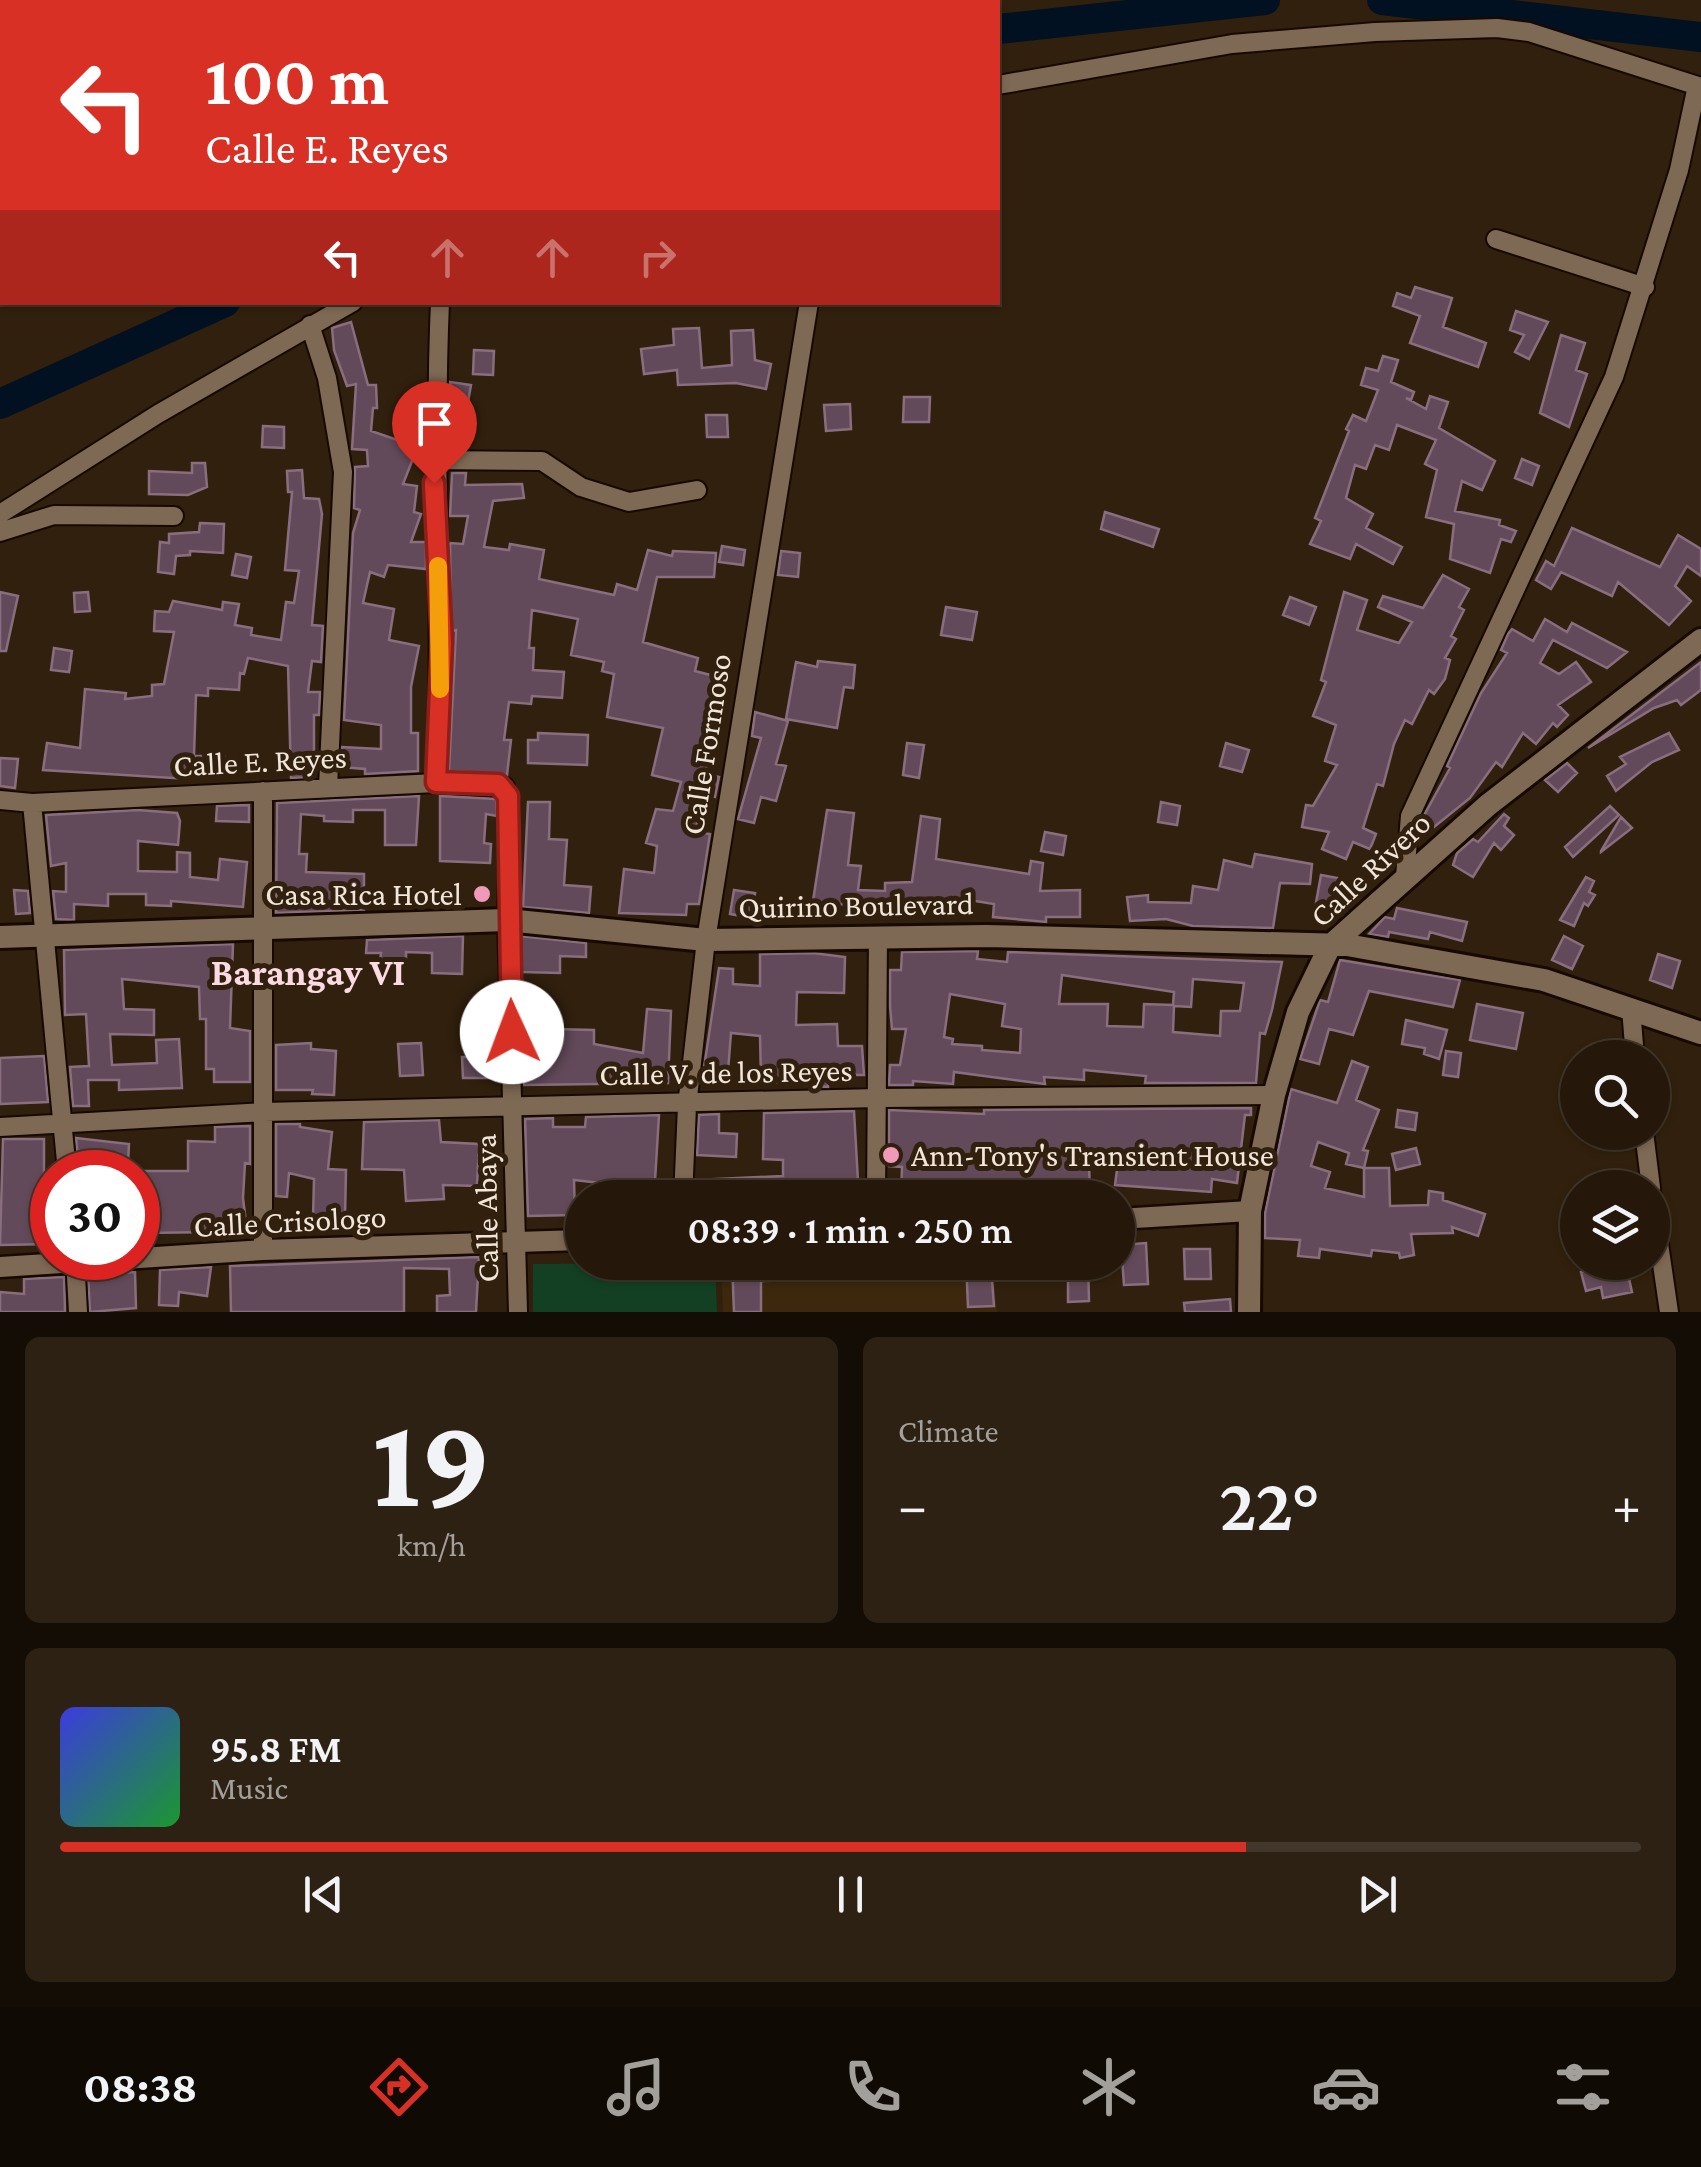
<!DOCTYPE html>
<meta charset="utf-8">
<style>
body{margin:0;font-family:"Crimson Pro",serif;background:#2d2113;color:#f1f3f6;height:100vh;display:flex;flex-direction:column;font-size:38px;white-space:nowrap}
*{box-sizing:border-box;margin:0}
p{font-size:32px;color:#a3a09c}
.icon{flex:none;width:55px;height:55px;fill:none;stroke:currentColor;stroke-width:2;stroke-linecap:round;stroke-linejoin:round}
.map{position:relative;height:1312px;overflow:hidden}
.details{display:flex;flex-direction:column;gap:25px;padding:25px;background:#140d06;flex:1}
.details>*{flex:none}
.banner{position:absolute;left:0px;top:0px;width:1000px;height:305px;box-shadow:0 2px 8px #0004,0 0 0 2px #42372b;background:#d93025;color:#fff;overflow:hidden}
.fabs{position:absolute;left:1560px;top:1040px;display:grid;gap:20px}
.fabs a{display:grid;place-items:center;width:110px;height:110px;border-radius:50%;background:#25180a;box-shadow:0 2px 8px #0004,0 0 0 2px #42372b;font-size:50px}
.speed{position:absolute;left:30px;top:1150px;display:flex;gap:20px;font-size:50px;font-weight:700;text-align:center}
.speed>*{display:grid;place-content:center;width:130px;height:130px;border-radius:50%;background:#25180a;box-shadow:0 2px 8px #0004,0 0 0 2px #42372b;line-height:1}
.speed .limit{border:15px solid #d22;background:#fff;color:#111}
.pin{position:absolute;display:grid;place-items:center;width:85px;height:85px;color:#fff;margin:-102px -42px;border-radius:50% 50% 50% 0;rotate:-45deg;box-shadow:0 0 10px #0007}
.pin .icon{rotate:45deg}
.me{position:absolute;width:110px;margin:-55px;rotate:358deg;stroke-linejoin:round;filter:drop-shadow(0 0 8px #0008)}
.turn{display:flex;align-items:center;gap:35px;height:210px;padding:0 40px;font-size:45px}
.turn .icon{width:130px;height:130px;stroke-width:2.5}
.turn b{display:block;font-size:70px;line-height:85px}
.lanes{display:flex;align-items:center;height:95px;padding:0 40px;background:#0003;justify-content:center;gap:50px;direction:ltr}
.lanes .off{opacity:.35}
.big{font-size:75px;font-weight:600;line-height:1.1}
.details .widget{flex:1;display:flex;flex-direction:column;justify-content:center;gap:15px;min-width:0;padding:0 35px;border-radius:15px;background:#2d2113}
.details .dial{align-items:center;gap:0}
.dial b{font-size:130px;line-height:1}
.song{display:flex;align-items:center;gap:30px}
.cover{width:120px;height:120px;border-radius:15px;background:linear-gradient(135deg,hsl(240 70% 55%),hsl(130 70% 35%))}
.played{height:10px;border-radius:5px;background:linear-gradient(90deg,#d93025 75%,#42372b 75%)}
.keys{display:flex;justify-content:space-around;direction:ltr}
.heat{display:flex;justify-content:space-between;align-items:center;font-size:55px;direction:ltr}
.details .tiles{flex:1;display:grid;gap:25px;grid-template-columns:1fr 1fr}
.widget:last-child{grid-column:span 2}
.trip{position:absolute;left:565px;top:1180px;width:570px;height:100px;border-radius:50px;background:#25180a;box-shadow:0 2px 8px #0004,0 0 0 2px #42372b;font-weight:600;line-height:100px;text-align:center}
.tab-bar{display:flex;height:160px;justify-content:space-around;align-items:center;background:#0f0a04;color:#a3a09c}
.tab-bar .icon{width:70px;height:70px}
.tab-bar .active{color:#d93025}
.tab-bar b{font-size:45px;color:#f1f3f6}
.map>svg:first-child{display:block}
.built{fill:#3d270d}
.green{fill:#134023}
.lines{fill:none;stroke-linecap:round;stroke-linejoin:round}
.river{stroke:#011121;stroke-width:30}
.building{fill:#634a5a;stroke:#886e7e;stroke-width:2.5;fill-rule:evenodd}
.minor-casing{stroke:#180900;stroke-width:22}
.tertiary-casing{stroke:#180900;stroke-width:25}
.secondary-casing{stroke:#180900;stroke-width:28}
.minor{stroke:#7e6954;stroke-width:18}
.tertiary{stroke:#7e6954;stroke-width:20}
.secondary{stroke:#7e6954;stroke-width:22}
.route-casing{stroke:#8d1f18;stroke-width:25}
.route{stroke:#d93025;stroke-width:18}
.slow{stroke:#f59e0b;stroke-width:18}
.poi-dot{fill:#ef9ab8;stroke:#31200d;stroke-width:4}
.labels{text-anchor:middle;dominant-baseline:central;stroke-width:10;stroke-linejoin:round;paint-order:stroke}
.street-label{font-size:32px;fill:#f2e6da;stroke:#31200d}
.poi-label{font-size:32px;fill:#f2e6da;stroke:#31200d;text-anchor:end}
.quarter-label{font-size:38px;font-weight:bold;fill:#fcdae4;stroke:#31200d}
</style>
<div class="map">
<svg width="1701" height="1312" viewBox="0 0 1701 1312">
<rect width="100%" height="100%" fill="#31200d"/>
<path class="built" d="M721,1263H993L997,1312H723Z"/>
<path class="green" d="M715,1263L717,1312H533V1264Z"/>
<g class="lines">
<path class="river" d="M1382,0L1701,37
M998,29L1265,0
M0,404L225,302"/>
</g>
<path class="building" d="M1415,287L1452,298L1443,327L1486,343L1478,367L1410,343L1420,316L1393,306L1397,293L1411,298Z
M1516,311L1548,322L1529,359L1515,352L1524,335L1510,330Z
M351,322L368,385H376L377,408H373L371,431L409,444L412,409L425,411V428L403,484L417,486L414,512L421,514L411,542H426V569L388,565L384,577L370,572L363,603L394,609L389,640L419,646L411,687V733H418V771L365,774V769L341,767L342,747L381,749V725L344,720L353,533L360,510L354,508L355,467L368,466L367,450L352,449L356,384L347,386L334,350L332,328Z
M699,328L702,368L732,365L731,331L753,330L755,360L771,364L766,389L736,383L678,385L677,370L644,374L641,349L674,345L673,329Z
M1561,335L1585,343L1576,370L1587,374L1569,427L1540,413Z
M474,350L494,351L493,375L473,374Z
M1383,356L1398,360L1391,382L1414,392L1411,400L1406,398L1426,409L1430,396L1448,402L1439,428L1495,461L1482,490L1462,481L1455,511L1500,520L1499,525L1516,531L1511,542L1501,539L1490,573L1450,559L1454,524L1426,517L1437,470L1425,464L1436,440L1397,425L1389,450L1375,445L1366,469L1355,465L1346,498L1373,514L1366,528L1402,547L1393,564L1356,544L1350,559L1310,544L1321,521L1315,518L1349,431L1346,429L1353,415L1366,421L1378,390L1361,385L1366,368L1378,371Z
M450,382L471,385L466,414L450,412Z
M904,397H930L929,422H903Z
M850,404L851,429L826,431L824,405Z
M706,415H727L728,437H707Z
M263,426L284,427V448L262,447Z
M1522,459L1539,466L1532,485L1515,478Z
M192,463H205L207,487L188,495L149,494V471L192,473Z
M302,470L304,498L319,499L322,514L312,625L323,626L321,662L312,661L308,692H320L319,715H314V777L291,778L288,666L248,658L244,674L240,673L239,690L208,688V696L196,695L194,756H224L225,772H190L189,779L43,770L47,743L80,748L85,689L126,693L125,699L152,696V685L164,684L174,632L154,631L155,611L169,612L173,601L222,610L223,602L239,604L235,625L252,628L251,635L281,640L286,602L294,603L299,571L285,570L292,492H288L287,471Z
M452,473H466L465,485L522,484L524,498L493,501L484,547L509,550L510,544L544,550L539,579L614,595L617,584L637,590L648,550L672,556L673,551L716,553L714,577H657L643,642L698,658L695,671L722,678L704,754L708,755L705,774L719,777L715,797L705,794L695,832L710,834L699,904H687L686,915L619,913L624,869L654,873L657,846L646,843L656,809L673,811L681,782L652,775L663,728L607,717L614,674L602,671L604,662L571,655L578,619L532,610L529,648H534L533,670L564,672L562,698L532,696L531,704L509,702L504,740H511L507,775L449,771L456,630L451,631L450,543L463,544L468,516H450Z
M1105,512L1159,529L1153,547L1101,529Z
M200,523L224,524L223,553L190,551V555L176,556L174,574L158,572L160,542L169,543V534L199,532Z
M1572,528L1660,567L1678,535L1701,549V576L1687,566L1675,586L1691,601L1669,625L1618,582L1612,596L1561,572L1551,589L1536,580L1546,561L1554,566Z
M722,546L745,550L743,565L719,562Z
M781,551L800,553L798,577L778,575Z
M236,554L251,557L247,578L232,575Z
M1443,575L1469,589L1459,607L1464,610L1451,636L1456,639L1445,658L1450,660L1445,679L1434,694L1429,690L1412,724L1405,720L1394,744L1383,786L1377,784L1363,828L1376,834L1370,849L1353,842L1346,859L1322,849L1329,832L1302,827L1306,805L1313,806L1337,765L1325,761L1336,725L1313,716L1326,682L1321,680L1344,592L1367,600L1357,630L1399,643L1412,622L1378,607L1383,596L1423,608Z
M0,592L18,596L6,651H0Z
M88,592L90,611L75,612L74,593Z
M1290,597L1316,607L1309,625L1283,615Z
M946,607L977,612L972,640L941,635Z
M1545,619L1567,632L1572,623L1627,652L1607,668L1553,640L1540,663L1559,674L1576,662L1591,682L1558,705L1568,715L1557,727L1553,723L1536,744L1523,733L1502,767L1496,762L1470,798L1429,831L1422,819L1450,768L1447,766L1481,693L1507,653L1501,650L1508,634L1512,629L1533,641Z
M54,648L72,651L69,672L51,670Z
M818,661L855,665L853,688L844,687L837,728L786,719L796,662L817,667Z
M1701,662V690L1681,705L1677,700L1654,708L1588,748Z
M755,712L788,721L776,764L786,766L776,801L761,797L754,823L738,819L761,738L752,736Z
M538,733L588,735L587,765L528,763V740H538Z
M1669,733L1679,750L1652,762L1616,791L1607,776L1626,764L1620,757Z
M907,743L924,745L919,778L903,775Z
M1226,743L1249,750L1242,772L1220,766Z
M0,758L18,759L15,788L0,786Z
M1567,763L1577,773L1558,792L1545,780Z
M419,796L416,845H385V810H353V822L324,821V816L301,814L299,854H307L306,872L364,874V910L276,913L277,803Z
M440,796L496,799L497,816L486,814L484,843L491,844L490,863L440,861Z
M528,802H550L549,839L567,840L564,885L591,887L589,913L523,907Z
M1161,802L1180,806L1177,825L1158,822Z
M249,805V822L216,821L217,806Z
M1610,806L1619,815L1573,857L1565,847Z
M138,810L177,813L180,821L178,845L138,841V871L177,872V852L190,853V877L218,880L220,859L247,862L243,907L171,901V906L146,905V894H108V906L74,904V920L56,919L53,891L66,892V863L51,866L46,815Z
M827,810L854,813L848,865L861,866L858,890L885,891V883L912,882L921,816L940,819L936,859L1029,874L1031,861L1043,863L1040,891L1080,890V917H1046V922L993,917L994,904L963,899L944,901V914L907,915L863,914V907L813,901Z
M1504,814L1509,818L1504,826L1514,835L1501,850L1494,843L1473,877L1453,865L1457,853L1473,839L1478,842Z
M1621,817L1632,828L1601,852V851Z
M1045,832L1066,836L1063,855L1041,851Z
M1255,854L1312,864L1310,884L1280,883L1273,928L1193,926L1166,919L1130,921L1127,897L1148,895V902L1191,903L1193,886L1218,890L1224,860L1252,867Z
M1321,875L1343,879L1337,912L1315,908Z
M1586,877L1594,881L1589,892L1595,895L1588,906L1584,903L1574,926L1560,920Z
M14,890L28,891L30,913L16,914Z
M734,890L755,893L752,918L730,914Z
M1397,908L1467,922L1462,941L1430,932L1428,939L1389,932L1388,937L1369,934L1385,917L1394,919Z
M463,936L462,974L432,973V953L406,952V962L380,961L381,953H366L367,940Z
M520,936L586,943V957L560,956V973L521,972Z
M1564,936L1583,946L1572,969L1552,960Z
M233,944L230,1028L250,1031V1082H214V1069H206V1019H200L199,987L122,979L124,1009L154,1010V1035L110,1034L112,1065L157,1063L156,1040L179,1039L182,1088L119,1090V1080H88L89,1106H73L70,1067L89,1066L86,1014L65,1015L64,950Z
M978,951L977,959L1007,962L1008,952L1282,962L1272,1010L1265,1034L1260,1033L1256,1083H1145L1146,1076L1084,1070V1080L1044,1077L1045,1084L954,1072L953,1084L913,1081V1085H889L890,1065H900L906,1029H892L890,1006V970H901L902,952ZM1062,975L1174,992L1173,1005L1144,1004L1143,1027L1107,1026L1108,1004H1059ZM1193,979L1244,983L1240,1011H1221L1220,1036L1173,1032L1174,1006L1191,1007ZM950,994L1005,1004L1002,1026L1021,1029L1020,1053L982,1050V1046L952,1044L953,1039L944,1037Z
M813,953L845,957L844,993L797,992L796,1025L837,1024L838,1046H862L864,1075H827L828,1087L761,1081L760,1036L731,1033L727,1084L702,1081L719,968L733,969V984L760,986V954Z
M1658,954L1680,961L1672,988L1650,980Z
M1340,960L1460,980L1453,1007L1369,991L1353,1035L1329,1029L1319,1064L1300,1059L1320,1000L1328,1002Z
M1477,1004L1523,1013L1516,1049L1470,1040Z
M647,1009L671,1011L668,1083L524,1085L522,1015L554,1016V1029L594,1030V1044L643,1053Z
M1406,1020L1447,1030L1439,1059L1424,1054L1425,1048L1402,1044Z
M311,1043V1049L336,1051L334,1095L312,1094L313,1090H276V1045Z
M421,1043L423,1075L400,1076L398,1044Z
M1446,1051L1461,1053L1458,1077L1443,1075Z
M44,1056L48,1102L0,1104V1058Z
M462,1057H489V1078H463Z
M1352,1061L1368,1067L1356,1100L1379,1110L1363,1150L1368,1151L1364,1168H1389L1390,1206L1428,1205L1429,1191L1443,1193V1200L1485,1214L1478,1236L1452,1227L1453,1233L1411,1234L1414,1255L1400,1258L1399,1253L1372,1250L1371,1256L1320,1249L1319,1258L1298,1256L1300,1240L1265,1238V1213L1291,1089L1337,1103ZM1318,1142L1349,1153L1346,1164L1364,1168V1197L1325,1188L1330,1172L1311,1166Z
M1251,1108V1115H1245L1237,1183L1212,1179L1211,1192L1115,1185L1118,1162L1089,1164L1090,1192L901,1198L902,1167L889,1166V1110L984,1114V1110Z
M1398,1110L1417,1113L1415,1130L1396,1127Z
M854,1111L859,1198H696V1180L783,1176V1160L763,1159L764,1113Z
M719,1114V1133L737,1134L736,1157L697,1155L699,1115Z
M659,1115L655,1181H671V1198H608L609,1184L574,1180L575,1215L528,1216L525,1119L553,1118V1127H585L586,1117Z
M439,1120L441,1142L479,1144L477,1186L443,1185L444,1199L406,1201L404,1170L362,1169L364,1122Z
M276,1124H300V1127L332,1132L328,1169L346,1170L345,1219L313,1218L314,1179L289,1173L287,1197L276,1196Z
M250,1126V1164L245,1163L243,1198L247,1231H229L228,1220L216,1219L215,1232L144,1233V1171H188V1141L215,1142V1127Z
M76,1138L129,1144L128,1163L111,1162V1172H79Z
M3,1139H44V1186H52V1244L0,1245Z
M1416,1148L1420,1164L1396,1170L1392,1154Z
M1146,1243L1148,1284L1124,1285L1121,1245Z
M1184,1249H1210L1211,1279H1185Z
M479,1257L476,1312H437V1296L450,1295L449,1269L404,1268V1312H231L230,1266Z
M732,1262H797L798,1280L761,1281V1312H734Z
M966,1262H1042V1278L992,1280L994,1306L968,1307Z
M1068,1262H1088L1089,1301L1068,1302Z
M1626,1265L1632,1292L1603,1298L1601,1287L1586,1291L1581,1272Z
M211,1267L207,1296L179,1292L178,1306L159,1305L160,1270Z
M135,1272L136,1308L90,1312L88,1275Z
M64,1277L65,1312H0V1292L24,1294V1279Z
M1230,1299L1231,1312H1185L1184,1303Z"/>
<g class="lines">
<defs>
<path id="minor" d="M998,85L1232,44L1375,32L1497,28L1529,32L1701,87
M1496,239L1645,287
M310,325L327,378L343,472L328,787
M434,460L542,461L581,487L629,502L697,490
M0,514L158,414L353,302
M0,532L54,515L174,516
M436,783C443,622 433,463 440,302
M263,791V1250
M0,800L32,803L436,783L505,787L510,804L507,920L518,1312
M32,803L67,1172
M1405,877L1410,816L1614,377L1679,170L1697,86
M1631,1008L1635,1058
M0,1127L263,1112L878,1098L1274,1095
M1644,1132L1651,1188
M1652,1196L1669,1312
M683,1198L687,1106L706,940L809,302
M876,1198L878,936
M75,1258L78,1312"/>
<path id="tertiary" d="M1118,1219L1250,1211
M0,1267L263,1250L582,1240"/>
<path id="secondary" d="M481,0L485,2
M528,0L534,2
M652,2L662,0
M756,2L765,0
M0,937L507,920L706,940L986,936L1347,945L1544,980L1701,1033
M1249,1312L1250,1211L1274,1095L1298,1012L1330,946L1488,805L1701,640"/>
</defs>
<use href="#minor" class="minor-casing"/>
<use href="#tertiary" class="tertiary-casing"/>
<use href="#secondary" class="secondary-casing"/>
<use href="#minor" class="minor"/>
<use href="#tertiary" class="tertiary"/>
<use href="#secondary" class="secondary"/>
</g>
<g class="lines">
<defs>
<path id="route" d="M434,483L442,643L436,782L498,784L508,796L512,1032"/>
</defs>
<use href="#route" class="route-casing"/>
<use href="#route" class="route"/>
<path class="slow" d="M438,566L440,689"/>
</g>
<g class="poi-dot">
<circle cx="482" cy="894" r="10"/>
<circle cx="891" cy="1155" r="10"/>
</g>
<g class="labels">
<g class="street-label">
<text transform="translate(706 744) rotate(-81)">Calle Formoso</text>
<text transform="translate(260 761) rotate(-3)">Calle E. Reyes</text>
<text transform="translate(1370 869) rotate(-43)">Calle Rivero</text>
<text transform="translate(856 905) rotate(-1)">Quirino Boulevard</text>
<text transform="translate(726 1072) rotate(-1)">Calle V. de los Reyes</text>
<text transform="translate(486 1208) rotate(-91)">Calle Abaya</text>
<text transform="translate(290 1221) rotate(-3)">Calle Crisologo</text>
</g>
<g class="poi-label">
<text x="462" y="894">Casa Rica Hotel</text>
<text x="911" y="1155" text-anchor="start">Ann-Tony's Transient House</text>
</g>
<g class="quarter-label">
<text x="308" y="972">Barangay VI</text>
</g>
</g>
</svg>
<div class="fabs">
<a><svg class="icon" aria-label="search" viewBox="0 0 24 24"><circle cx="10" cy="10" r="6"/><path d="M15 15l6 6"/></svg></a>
<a><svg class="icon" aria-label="layers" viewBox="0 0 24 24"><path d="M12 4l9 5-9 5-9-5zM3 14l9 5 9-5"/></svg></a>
</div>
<div class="speed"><div class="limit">30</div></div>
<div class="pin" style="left:434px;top:483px;background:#d93025"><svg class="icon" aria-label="arrive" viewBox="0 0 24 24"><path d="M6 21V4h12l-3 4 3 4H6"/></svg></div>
<svg class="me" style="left:512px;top:1032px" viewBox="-20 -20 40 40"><circle r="19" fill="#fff"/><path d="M0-13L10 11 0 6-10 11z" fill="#d93025"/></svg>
<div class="trip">08:39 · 1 min · 250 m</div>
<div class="banner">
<div class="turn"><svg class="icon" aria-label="left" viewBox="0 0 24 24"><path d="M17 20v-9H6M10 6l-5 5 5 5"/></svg><div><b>100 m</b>Calle E. Reyes</div></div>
<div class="lanes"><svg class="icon" aria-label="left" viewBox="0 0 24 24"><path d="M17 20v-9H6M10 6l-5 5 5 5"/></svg><svg class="icon off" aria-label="ahead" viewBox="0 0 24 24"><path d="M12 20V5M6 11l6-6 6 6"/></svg><svg class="icon off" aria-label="ahead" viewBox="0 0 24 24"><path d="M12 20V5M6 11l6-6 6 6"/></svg><svg class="icon off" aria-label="right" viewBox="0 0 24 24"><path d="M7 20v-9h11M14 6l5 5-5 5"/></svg></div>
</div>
</div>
<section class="details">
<div class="tiles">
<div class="widget dial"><b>19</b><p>km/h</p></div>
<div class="widget"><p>Climate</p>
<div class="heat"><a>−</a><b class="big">22°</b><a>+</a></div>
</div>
<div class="widget">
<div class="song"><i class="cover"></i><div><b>95.8 FM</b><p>Music</p></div></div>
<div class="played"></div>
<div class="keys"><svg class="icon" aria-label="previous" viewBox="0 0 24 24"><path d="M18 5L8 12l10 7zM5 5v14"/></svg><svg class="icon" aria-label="pause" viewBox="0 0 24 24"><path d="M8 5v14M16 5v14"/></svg><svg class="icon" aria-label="next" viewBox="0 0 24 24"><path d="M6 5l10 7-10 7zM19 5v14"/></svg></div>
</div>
</div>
</section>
<nav class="tab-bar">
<b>08:38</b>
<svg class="icon active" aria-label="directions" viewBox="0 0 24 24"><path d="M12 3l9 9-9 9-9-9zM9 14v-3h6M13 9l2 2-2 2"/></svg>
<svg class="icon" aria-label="music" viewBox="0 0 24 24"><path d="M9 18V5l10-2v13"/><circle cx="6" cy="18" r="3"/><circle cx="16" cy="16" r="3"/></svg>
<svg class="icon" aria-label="phone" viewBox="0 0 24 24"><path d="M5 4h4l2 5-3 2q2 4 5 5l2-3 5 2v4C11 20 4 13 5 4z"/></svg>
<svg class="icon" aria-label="climate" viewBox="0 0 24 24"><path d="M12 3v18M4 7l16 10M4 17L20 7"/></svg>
<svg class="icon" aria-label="car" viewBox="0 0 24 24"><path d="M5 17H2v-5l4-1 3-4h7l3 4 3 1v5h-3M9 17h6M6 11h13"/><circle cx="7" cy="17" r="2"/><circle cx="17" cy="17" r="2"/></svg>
<svg class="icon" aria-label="filters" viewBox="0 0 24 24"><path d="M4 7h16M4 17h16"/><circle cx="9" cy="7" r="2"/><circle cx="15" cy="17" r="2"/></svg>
</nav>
